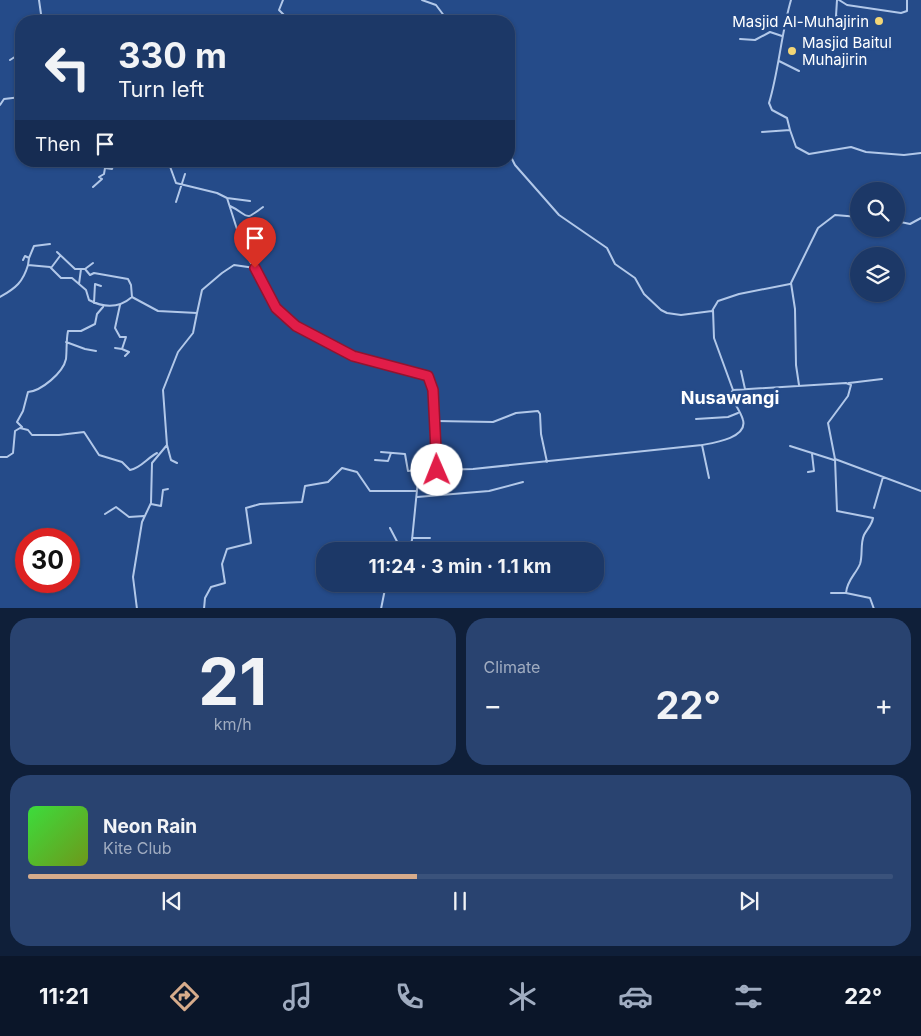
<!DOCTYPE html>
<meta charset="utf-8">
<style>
body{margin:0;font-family:Inter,sans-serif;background:#294370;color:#f1f3f6;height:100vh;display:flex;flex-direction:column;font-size:19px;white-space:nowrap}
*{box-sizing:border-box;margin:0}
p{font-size:16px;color:#a0acc0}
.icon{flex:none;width:28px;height:28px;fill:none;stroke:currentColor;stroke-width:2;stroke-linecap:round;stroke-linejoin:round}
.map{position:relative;height:608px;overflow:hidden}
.panel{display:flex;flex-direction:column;gap:10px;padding:10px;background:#0f1f39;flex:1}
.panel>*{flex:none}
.top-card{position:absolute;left:15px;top:15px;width:500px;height:152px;border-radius:20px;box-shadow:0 1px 4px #0004,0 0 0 1px #3a527b;background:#1c3867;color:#f1f3f6;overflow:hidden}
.tools{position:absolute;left:850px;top:182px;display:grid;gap:10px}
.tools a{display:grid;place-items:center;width:55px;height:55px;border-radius:50%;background:#1c3867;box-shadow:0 1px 4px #0004,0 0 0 1px #3a527b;font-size:25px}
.speed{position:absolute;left:15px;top:528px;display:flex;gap:10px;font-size:25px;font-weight:700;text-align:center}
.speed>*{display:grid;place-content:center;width:65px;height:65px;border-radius:50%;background:#1c3867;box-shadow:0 1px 4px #0004,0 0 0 1px #3a527b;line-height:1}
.speed .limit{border:8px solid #d22;background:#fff;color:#111}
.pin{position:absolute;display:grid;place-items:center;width:42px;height:42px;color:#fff;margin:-51px -21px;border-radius:50% 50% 50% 0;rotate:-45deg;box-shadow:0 0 5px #0007}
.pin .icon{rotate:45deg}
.me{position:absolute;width:55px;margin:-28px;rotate:359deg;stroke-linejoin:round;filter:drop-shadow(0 0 4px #0008)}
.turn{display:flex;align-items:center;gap:18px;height:105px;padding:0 20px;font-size:22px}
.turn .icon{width:65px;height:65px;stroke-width:2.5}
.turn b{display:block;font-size:35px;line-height:42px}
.then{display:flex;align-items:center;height:48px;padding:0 20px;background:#0003;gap:10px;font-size:19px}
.big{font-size:38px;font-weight:700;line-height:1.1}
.panel .card{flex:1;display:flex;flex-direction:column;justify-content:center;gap:8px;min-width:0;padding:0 18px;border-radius:20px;background:#294370}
.panel .dial{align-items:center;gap:0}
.dial b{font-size:65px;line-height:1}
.song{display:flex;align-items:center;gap:15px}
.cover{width:60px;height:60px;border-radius:8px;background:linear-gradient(135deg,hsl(120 70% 55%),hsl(80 70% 35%))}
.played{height:5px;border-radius:2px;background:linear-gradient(90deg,#d6ab8b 45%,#3a527b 45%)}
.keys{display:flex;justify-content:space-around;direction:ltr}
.heat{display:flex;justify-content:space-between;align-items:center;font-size:28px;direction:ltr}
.panel .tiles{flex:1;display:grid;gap:10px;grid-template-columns:1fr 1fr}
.card:last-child{grid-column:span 2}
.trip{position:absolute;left:316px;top:542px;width:288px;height:50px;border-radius:20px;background:#1c3867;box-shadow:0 1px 4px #0004,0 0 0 1px #3a527b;font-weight:700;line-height:50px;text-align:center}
.dock{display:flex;height:80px;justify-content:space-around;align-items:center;background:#0b1629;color:#a0acc0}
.dock .icon{width:35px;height:35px}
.dock .selected{color:#d6ab8b}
.dock b{font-size:22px;color:#f1f3f6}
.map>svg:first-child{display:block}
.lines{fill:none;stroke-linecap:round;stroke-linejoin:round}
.street{stroke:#b2c8e9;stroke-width:2}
.route-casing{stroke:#92132f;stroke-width:12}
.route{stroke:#e11d48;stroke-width:9}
.poi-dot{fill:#f3d676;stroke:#254b89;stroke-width:2}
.labels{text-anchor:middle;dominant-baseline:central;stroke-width:5;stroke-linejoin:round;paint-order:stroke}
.poi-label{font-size:15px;fill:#fff;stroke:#254b89;text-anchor:end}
.quarter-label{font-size:18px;font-weight:bold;fill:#fff;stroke:#254b89}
</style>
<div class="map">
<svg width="921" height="609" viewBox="0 0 921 609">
<rect width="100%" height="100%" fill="#254b89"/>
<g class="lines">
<path class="street" d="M39,0L42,21
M283,0L279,10L284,15V21
M422,0L436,5L448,21
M837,0L836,16L842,19
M839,0L847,5L901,13L907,11V0
M740,39L755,40L770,32L782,36
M10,60L21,53
M779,61L799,71
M0,105L4,99L21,97
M790,130L787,118L772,110L769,103C779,70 781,34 791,0
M762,132L790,130L796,147L809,154L851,147L866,152L904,155L921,153
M509,153L515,165L559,215L607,248L615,264L635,278L644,294L661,310L667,313L681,315L712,311L718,301L739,294L790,284
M168,161L176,183L217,193L227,198L244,251L280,313L297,326L353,356L428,376L433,390L437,470L473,469L702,445C713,443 748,438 743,420C741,412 734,403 730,395L733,390L846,383L851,385L848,396L828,423L835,459L921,491
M93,187L102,179L99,177L104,174L105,168L112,169L114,161
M227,198L250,201
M176,202L185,174
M230,206C250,215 242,223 263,207
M896,221L910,224L921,218
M57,252L75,269H85L93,263
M23,260L25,256L29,258
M28,265L29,258L34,246L50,244
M51,268L60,256
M85,269L90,275L94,273L128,279L131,285L132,297
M79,284L81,269
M0,297C16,288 23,282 28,265L50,267L61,278H72L86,290L89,300C104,308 118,309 132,297L158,311L197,313L202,290L222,273L234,265L255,268
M94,303L95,284L101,286
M120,305L115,328L120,337H126L122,349L129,352L125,356
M713,310L714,338L733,390
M66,342L85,349L96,351
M115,348L122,349
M741,371L745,389
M849,383L882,379
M799,385L796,365L795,309L791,283L818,228L835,215L859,217
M696,419L728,417L738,413
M436,421L493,422L516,413L538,411L540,414L541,434L547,462
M22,427L17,422L23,411L28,392C41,391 63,373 66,359C67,350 66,341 68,331H81L95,324L97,314L103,307
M167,445L171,460L177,463
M702,445L709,478
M790,446L834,460
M381,452L405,454L408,471L419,470
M0,457H7L13,453L15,431L20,428L28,430L32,435H59L84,432L99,455L122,462L130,470C141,468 147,458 157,453
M835,459L837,511L873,518C872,525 867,529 864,535C860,544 863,555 860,564C856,574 847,580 846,593L870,598L874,609
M375,460L388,461L391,453
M808,472L814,471L812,454
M417,497L489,491L523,482
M151,504L161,506L163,490L168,489
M874,508L883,477
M105,514L116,507L129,517L144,516
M390,528L402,551
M412,538H430
M408,551L412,540L419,470H437
M831,593H846
M137,609L133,577L142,522L151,503L152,463L167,445L163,390L178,352L193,333L197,313
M204,609L205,598L211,587L225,583L222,564L227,549L251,543L246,508L260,504L302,502L305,486L328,482L342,468L357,472L370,491H417
M381,609L386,584"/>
</g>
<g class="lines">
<defs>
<path id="route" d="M255,268L276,308L296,326L353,356L428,376L433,390L437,470"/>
</defs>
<use href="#route" class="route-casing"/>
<use href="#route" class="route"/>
</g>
<g class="poi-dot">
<circle cx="879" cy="21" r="5"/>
<circle cx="792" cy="51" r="5"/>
</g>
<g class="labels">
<g class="poi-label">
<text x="869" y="21">Masjid Al-Muhajirin</text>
<text x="802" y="42" text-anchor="start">Masjid Baitul<tspan x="802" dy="17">Muhajirin</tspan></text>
</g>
<g class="quarter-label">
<text x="730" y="397">Nusawangi</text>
</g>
</g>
</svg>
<div class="tools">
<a><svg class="icon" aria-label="search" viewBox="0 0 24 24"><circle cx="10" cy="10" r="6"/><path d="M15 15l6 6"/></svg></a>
<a><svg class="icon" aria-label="layers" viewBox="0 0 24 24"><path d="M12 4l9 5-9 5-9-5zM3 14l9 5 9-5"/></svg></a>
</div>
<div class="speed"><div class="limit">30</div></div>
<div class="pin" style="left:255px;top:268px;background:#d93025"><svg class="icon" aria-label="arrive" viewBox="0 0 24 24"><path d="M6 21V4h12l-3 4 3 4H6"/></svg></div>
<svg class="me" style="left:437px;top:470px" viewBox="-20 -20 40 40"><circle r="19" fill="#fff"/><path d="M0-13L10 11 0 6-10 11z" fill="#e11d48"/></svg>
<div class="trip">11:24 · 3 min · 1.1 km</div>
<div class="top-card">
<div class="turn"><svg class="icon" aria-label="left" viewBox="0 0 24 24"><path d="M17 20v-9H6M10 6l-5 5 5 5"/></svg><div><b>330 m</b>Turn left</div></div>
<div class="then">Then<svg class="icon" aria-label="arrive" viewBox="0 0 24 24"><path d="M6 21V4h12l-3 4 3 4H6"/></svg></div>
</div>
</div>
<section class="panel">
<div class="tiles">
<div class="card dial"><b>21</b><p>km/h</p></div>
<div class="card"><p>Climate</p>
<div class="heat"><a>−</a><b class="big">22°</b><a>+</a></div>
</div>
<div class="card">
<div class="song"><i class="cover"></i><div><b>Neon Rain</b><p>Kite Club</p></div></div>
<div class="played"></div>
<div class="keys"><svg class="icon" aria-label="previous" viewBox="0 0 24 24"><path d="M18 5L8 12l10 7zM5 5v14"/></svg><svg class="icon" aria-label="pause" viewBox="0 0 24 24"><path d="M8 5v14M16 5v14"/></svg><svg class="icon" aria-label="next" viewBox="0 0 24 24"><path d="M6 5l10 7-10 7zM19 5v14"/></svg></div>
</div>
</div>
</section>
<nav class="dock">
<b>11:21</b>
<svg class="icon selected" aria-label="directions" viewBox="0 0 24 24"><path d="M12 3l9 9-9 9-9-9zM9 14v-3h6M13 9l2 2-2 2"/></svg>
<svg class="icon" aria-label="music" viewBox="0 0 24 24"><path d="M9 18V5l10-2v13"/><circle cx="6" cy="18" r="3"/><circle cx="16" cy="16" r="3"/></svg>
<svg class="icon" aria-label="phone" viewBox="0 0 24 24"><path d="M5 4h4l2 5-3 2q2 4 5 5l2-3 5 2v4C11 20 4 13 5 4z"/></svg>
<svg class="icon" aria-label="climate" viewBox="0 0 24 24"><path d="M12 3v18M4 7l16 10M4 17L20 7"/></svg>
<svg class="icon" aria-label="car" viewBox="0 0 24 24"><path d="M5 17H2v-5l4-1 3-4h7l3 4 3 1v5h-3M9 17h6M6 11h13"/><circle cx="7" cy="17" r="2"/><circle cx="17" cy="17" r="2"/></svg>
<svg class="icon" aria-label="filters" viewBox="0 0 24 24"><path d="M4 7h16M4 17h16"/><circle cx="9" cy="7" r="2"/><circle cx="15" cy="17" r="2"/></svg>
<b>22°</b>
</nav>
